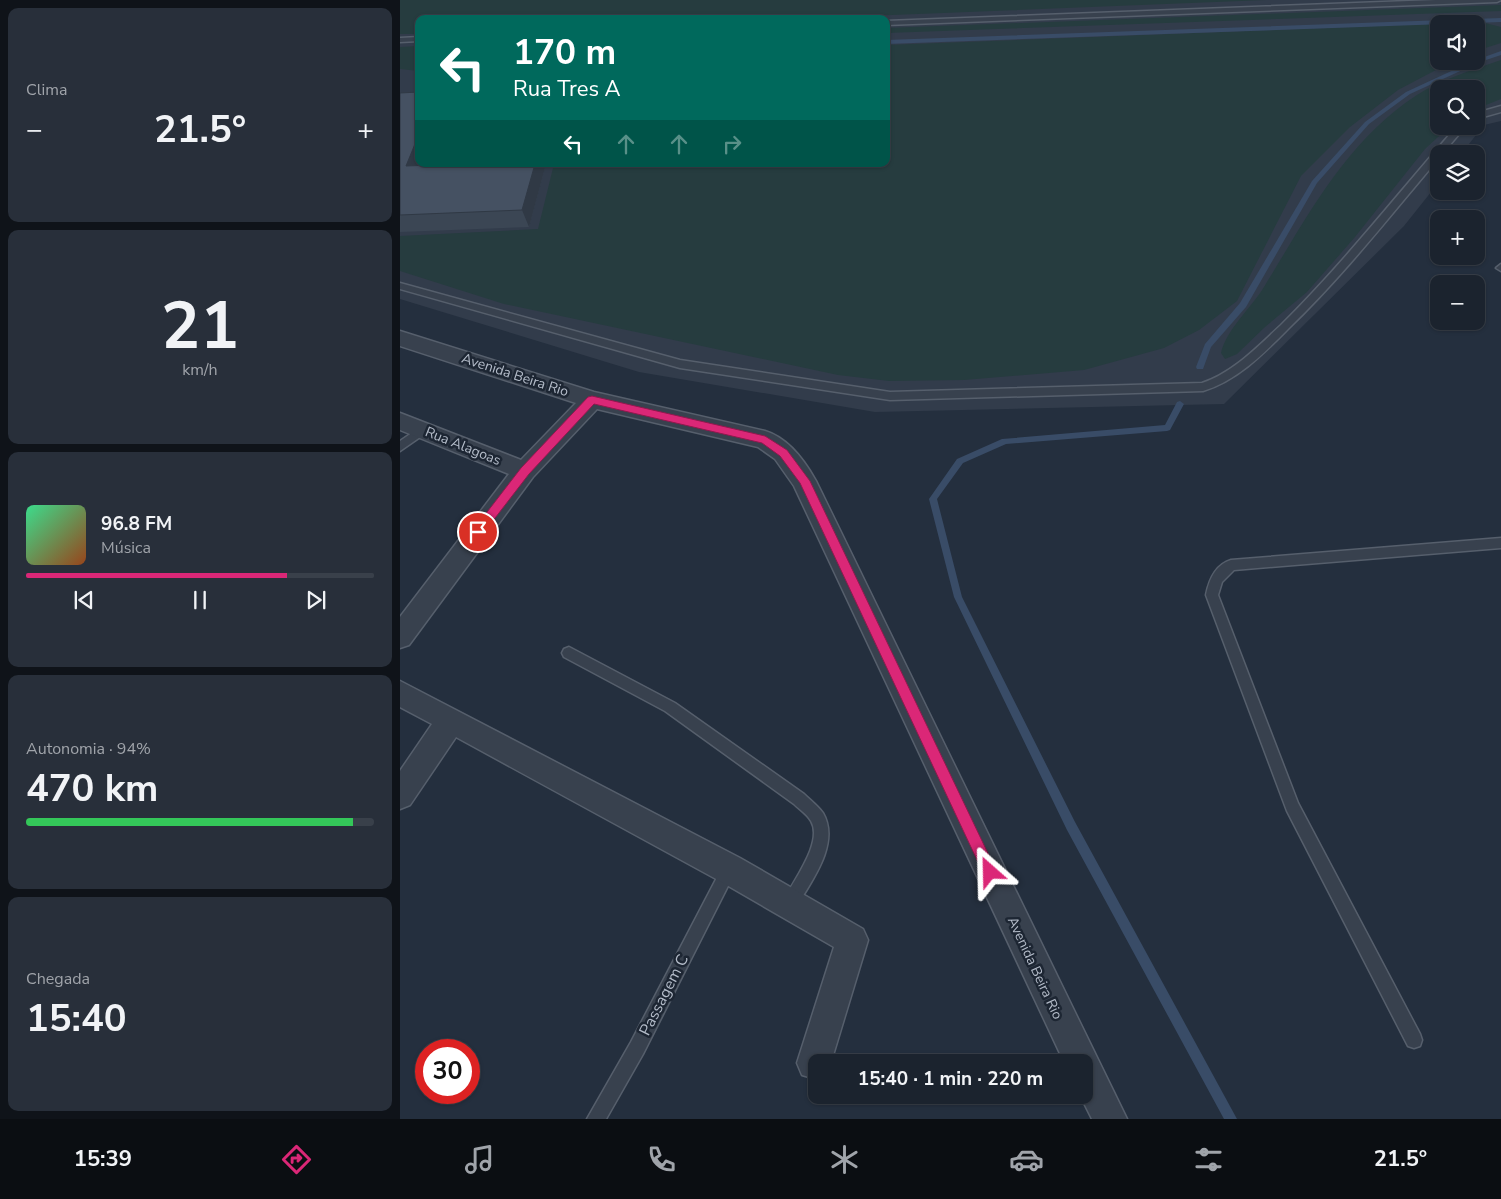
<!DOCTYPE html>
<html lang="pt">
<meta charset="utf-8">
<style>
body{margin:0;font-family:"Nunito Sans",sans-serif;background:#282f3a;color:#f1f3f6;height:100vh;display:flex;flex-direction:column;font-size:19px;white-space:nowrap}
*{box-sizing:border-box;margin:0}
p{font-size:16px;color:#a0a4aa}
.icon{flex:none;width:28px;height:28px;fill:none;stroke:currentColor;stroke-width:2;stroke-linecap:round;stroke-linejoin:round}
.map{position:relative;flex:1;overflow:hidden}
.details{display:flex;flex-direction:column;gap:8px;padding:8px;background:#0f1319;width:400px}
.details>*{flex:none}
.banner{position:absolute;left:15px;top:15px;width:475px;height:152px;border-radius:10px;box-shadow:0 1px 4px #0004,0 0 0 1px #39404a;background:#00695c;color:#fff;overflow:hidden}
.controls{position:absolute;left:1030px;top:15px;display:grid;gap:10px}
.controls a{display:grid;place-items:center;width:55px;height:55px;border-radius:10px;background:#1b232e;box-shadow:0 1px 4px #0004,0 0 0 1px #39404a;font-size:25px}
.speed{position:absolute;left:15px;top:1039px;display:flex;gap:10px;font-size:25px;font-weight:700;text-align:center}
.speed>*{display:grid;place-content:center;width:65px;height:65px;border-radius:50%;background:#1b232e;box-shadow:0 1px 4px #0004,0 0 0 1px #39404a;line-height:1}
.speed .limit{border:8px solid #d22;background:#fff;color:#111}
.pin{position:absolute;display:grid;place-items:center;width:42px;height:42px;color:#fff;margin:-21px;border:2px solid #fff;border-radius:50%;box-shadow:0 1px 5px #0007}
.me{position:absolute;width:55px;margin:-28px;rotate:335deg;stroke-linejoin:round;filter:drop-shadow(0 0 4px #0008)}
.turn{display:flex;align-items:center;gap:18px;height:105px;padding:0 15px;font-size:22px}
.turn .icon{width:65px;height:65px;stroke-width:2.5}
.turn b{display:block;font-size:35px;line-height:42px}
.lanes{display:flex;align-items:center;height:48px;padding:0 15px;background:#0003;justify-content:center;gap:25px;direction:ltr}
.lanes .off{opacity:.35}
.big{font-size:38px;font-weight:700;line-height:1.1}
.details .widget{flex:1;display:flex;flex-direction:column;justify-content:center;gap:8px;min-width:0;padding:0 18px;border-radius:10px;background:#282f3a}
.details .dial{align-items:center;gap:0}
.dial b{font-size:65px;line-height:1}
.song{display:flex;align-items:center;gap:15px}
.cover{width:60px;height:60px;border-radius:8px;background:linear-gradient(135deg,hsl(150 70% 55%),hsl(20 70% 35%))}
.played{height:5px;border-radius:2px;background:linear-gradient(90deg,#db2777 75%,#39404a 75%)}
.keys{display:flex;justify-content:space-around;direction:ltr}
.heat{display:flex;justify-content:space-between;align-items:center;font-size:28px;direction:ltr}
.charge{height:8px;border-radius:4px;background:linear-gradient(90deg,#34c759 94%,#39404a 0)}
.trip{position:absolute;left:408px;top:1054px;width:285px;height:50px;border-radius:10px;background:#1b232e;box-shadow:0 1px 4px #0004,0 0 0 1px #39404a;font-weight:700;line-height:50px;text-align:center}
.tab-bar{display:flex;height:80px;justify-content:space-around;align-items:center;background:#0b0e12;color:#a0a4aa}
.tab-bar .icon{width:35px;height:35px}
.tab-bar .active{color:#db2777}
.tab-bar b{font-size:22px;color:#f1f3f6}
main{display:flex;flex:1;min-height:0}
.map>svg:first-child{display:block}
.airport{fill:#323c4b;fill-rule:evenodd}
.green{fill:#263c3f}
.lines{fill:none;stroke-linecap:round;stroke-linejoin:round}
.stream{fill:#394c67;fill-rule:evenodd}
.lane-casing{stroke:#565f6c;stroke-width:3}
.street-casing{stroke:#565f6c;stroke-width:3}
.lane{fill:#38414e;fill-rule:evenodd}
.street{fill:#38414e;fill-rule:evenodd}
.wall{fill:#3b4654}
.shaded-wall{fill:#303945}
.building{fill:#455162;stroke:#303945}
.route{fill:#db2777;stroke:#8e194d}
.labels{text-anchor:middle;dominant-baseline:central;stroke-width:5;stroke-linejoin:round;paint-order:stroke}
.street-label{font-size:14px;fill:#b4bcc9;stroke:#1d2633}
.near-street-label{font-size:16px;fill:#b4bcc9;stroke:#1d2633}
</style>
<main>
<section class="details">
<div class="widget"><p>Clima</p>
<div class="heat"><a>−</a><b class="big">21.5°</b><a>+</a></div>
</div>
<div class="widget dial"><b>21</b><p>km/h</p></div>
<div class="widget">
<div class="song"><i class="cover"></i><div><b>96.8 FM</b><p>Música</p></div></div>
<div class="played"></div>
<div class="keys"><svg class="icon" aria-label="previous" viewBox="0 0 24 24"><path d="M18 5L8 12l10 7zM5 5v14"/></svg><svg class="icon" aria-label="pause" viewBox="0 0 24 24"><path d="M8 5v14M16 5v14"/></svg><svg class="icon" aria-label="next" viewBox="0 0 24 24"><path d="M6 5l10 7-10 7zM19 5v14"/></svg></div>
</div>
<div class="widget"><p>Autonomia · 94%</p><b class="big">470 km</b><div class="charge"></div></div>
<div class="widget"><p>Chegada</p><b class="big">15:40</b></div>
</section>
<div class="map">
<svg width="1101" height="1119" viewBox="0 0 1101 1119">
<rect width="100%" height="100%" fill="#242f3e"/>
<path class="airport" d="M0,0H1101V121L1084,125L1061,154H1039V182L1004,226L824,404L475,412L239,372L0,299ZM19,19H486V164H19ZM1039,24H1076V61H1039ZM1039,89H1076V126H1039Z"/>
<path class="green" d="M0,0H866L392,19H19V34H0Z
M1101,5V11L486,33V28Z
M1081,22L1101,27V43L1076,51V24H1039V61H1053L998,90L950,127L901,176L837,301L799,330L764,348L684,370L564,380L489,381L438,375L104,304L0,271V236L138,229L154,164H486V45Z
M19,46V71L0,69V47Z
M1101,60V99L1076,109V89H1039V126H1050L1025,149L955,237L907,292L865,327L837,354L825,359L821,353C826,330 851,308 864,287C907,217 946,141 1017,95C1040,80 1075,69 1101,60Z"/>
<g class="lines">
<path class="stream" d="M1101,18V22L486,44V40Z
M1101,51V55L1080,62L1010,94L969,124L917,183L846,307L811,347L803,369H797L796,367L805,344L840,303L912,181L965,122L1006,92L1073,61H1076V60Z
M780,401L784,404L770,430L767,431L606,444L563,463L537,499L562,597L675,822L837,1119H824L667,830L554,597L529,499L557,459L602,439L765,425L777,402Z"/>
<defs>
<path id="lane" d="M1036,0H1101L1097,2L486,25V21Z
M19,37V41L0,42V38Z
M1101,106V112L1076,119V113Z
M1057,126H1066L1042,154H1039V158C990,216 943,276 888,329C863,354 838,380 803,391L490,400L280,368L0,289V283L280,360L490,392L802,383C834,372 857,347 881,325C944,263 998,193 1057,126Z
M1101,264V271L1096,268Z
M22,426L28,430L26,433L0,451V441Z
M1101,538V548L834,570L822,582L818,595L898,803L1020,1034L1022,1040L1020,1046L1014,1048L1008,1046L887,811L806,595C809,580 815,565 831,560Z
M169,647L275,703L404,794C410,800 418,806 423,813C441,844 410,883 395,909L390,912L385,909L382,904C391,883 424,843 411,821C407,814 399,809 394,804L265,711L164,657L162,653L164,649Z
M329,861L334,864L337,869L334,874L243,1054L206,1119H187L231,1042L324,864Z"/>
<path id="street" d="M0,331L194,392L365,431C388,438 405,461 416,481L727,1119H692L680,1095H684V1062H664L394,486L375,459L358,447L197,409L133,477L9,645L0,648V617L109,474L0,430V413L121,460L176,403L0,346Z
M0,681L340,858L463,929L468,940L431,1062H416V1079L402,1075L397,1063L434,947L318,880L56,737L10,805L0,809V771L32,724L0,707Z"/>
</defs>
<use href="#lane" class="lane-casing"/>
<use href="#street" class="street-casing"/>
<use href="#lane" class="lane"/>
<use href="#street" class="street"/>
</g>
<path class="wall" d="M0,93L22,165L146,164L129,227L0,232Z"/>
<path class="shaded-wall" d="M19,134V164H22L15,183L6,166Z
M135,164H146L129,227L122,210Z"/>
<path class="building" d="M19,92V134L6,166L59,164H135L122,210L0,215V93Z"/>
<path class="route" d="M192,396L365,436L387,450L410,481L595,868L597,872L595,877L590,879L585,877L400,483L380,456L362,443L194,404L129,474L82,535H74V529L121,468L188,397Z"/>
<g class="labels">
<g class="street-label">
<text transform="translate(115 375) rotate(18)">Avenida Beira Rio</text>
<text transform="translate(63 446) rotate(22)">Rua Alagoas</text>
<text transform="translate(635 968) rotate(65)">Avenida Beira Rio</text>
</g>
<g class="near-street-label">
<text transform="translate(264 995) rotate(-63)">Passagem C</text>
</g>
</g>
</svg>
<div class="controls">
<a><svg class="icon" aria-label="sound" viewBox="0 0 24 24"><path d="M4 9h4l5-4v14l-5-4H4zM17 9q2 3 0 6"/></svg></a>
<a><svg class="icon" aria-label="search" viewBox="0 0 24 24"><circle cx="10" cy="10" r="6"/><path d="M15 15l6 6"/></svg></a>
<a><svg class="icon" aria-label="layers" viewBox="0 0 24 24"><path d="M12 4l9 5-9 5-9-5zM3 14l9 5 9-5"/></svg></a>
<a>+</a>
<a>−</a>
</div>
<div class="speed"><div class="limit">30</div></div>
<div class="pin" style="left:78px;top:532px;background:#d93025"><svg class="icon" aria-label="arrive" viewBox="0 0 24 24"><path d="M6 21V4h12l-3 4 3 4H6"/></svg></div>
<svg class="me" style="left:590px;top:872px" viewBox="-20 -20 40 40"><path d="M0-17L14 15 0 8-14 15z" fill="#db2777" stroke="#fff" stroke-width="4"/></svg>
<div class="trip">15:40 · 1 min · 220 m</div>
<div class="banner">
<div class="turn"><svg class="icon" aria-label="left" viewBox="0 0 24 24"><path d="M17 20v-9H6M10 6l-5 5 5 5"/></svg><div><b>170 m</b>Rua Tres A</div></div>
<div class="lanes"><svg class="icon" aria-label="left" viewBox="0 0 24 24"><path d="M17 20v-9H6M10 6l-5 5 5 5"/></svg><svg class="icon off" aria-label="ahead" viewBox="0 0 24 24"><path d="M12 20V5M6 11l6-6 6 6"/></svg><svg class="icon off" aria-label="ahead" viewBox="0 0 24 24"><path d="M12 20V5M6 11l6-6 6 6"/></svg><svg class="icon off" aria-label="right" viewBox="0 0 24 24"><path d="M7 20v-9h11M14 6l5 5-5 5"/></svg></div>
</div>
</div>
</main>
<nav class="tab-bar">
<b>15:39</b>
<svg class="icon active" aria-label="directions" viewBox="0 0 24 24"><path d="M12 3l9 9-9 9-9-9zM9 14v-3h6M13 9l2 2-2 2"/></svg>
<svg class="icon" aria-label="music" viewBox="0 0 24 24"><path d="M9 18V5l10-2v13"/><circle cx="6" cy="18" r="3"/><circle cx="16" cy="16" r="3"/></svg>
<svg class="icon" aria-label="phone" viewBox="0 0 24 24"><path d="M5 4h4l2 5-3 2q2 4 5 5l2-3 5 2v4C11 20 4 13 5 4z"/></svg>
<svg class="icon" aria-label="climate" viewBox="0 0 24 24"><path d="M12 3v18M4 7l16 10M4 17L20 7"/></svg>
<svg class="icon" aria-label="car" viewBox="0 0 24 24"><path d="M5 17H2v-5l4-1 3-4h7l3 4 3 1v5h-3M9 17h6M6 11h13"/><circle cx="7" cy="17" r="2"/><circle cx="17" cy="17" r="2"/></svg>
<svg class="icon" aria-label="filters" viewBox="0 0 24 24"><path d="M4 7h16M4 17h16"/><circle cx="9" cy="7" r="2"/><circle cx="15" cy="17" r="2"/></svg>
<b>21.5°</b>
</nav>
